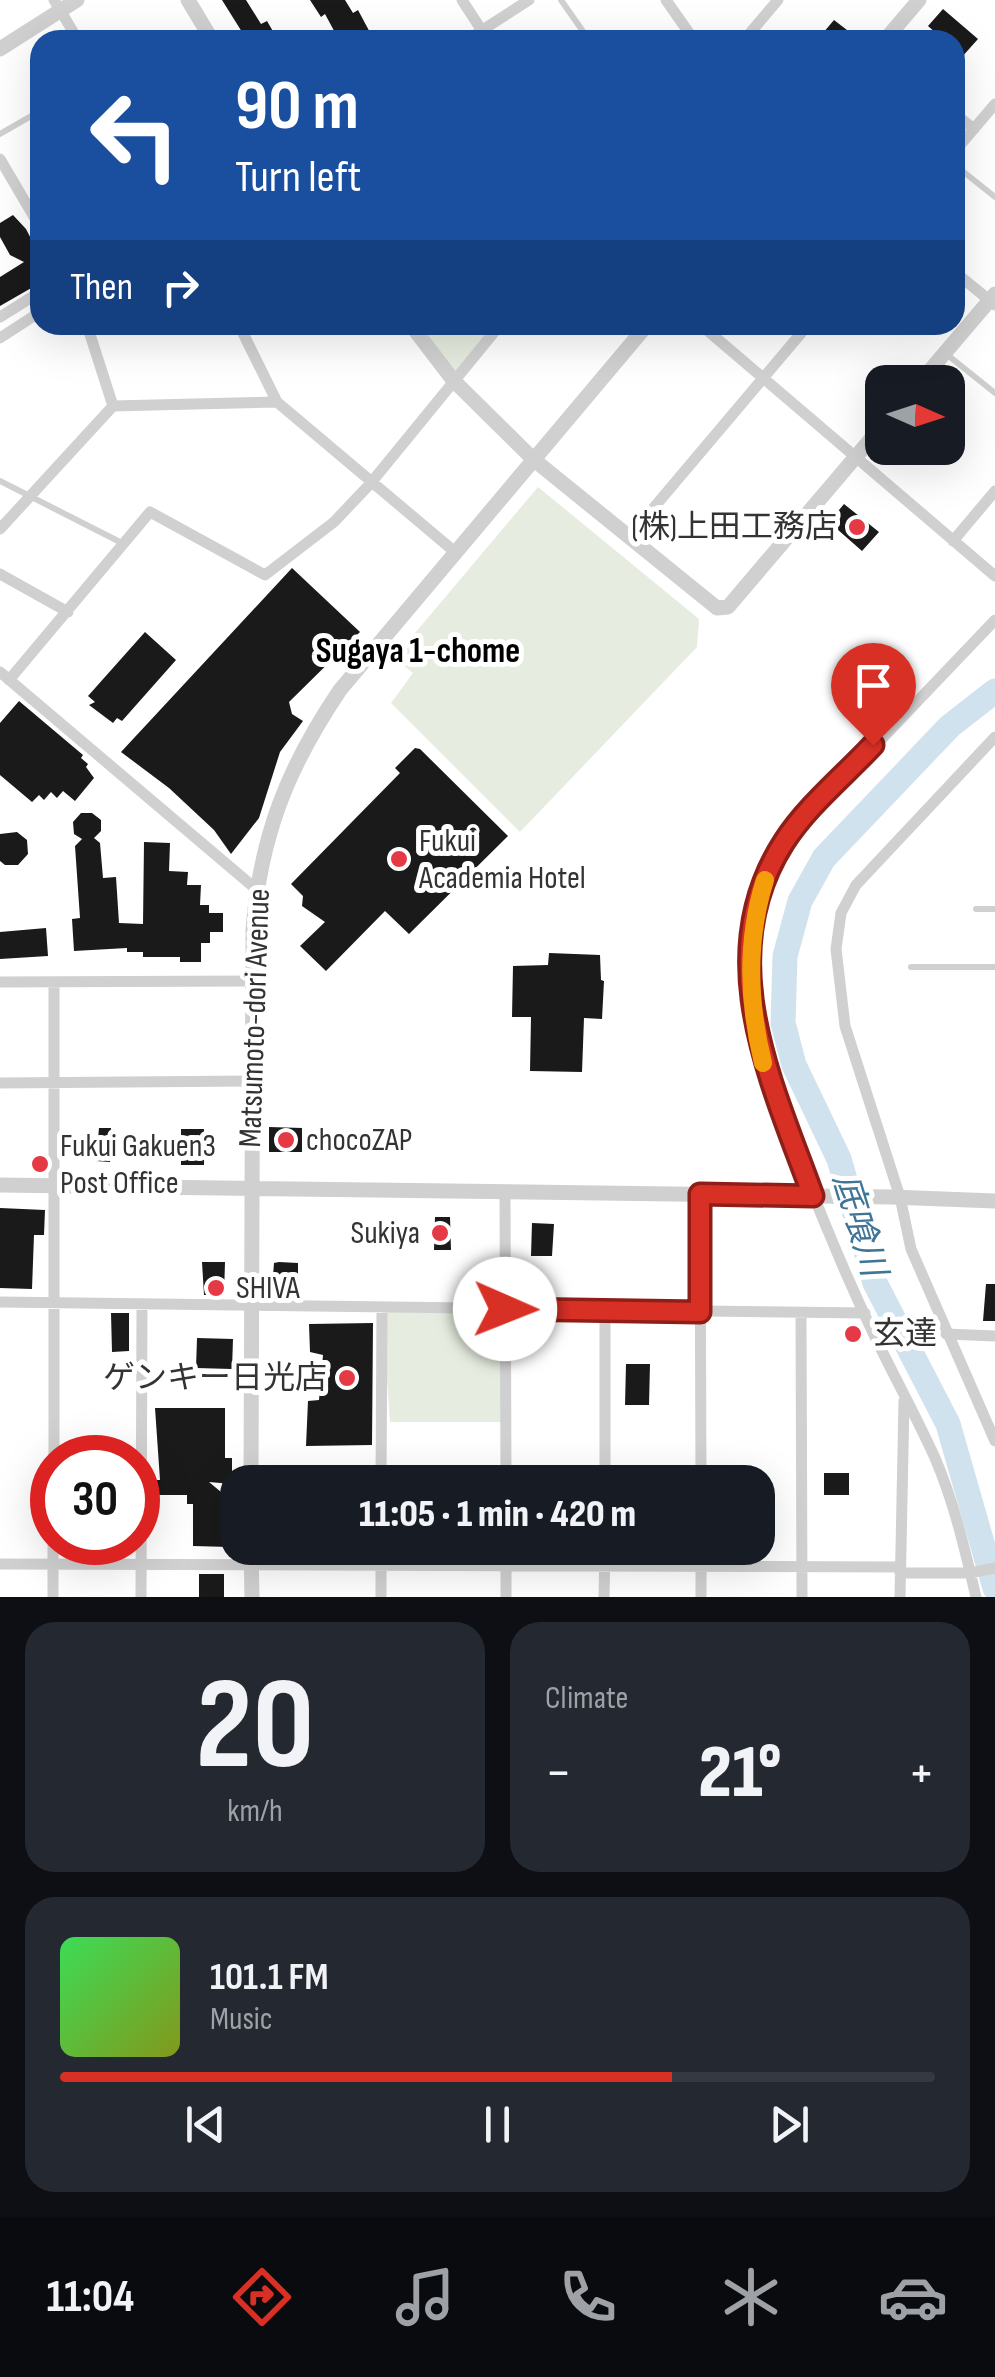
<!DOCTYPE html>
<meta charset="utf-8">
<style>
body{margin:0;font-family:"Sofia Sans Condensed","Noto Sans JP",sans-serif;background:#242831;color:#f1f3f6;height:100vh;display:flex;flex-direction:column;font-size:38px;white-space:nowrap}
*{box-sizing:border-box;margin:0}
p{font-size:32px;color:#9ea1a6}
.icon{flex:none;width:55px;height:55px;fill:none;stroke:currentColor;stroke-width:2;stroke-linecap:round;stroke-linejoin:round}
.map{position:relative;height:1597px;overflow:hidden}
.side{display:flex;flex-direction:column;gap:25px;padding:25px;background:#0d0f14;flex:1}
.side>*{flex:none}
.banner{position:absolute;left:30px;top:30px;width:935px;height:305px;border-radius:30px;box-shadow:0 10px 40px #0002;background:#1a4fa0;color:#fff;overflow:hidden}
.needle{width:65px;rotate:93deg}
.fabs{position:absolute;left:865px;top:365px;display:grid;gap:20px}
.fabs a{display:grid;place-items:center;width:100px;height:100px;border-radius:20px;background:#171b24;box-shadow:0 10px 40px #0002;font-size:50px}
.speed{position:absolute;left:30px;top:1435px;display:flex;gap:20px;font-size:50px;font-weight:700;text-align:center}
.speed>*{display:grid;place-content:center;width:130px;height:130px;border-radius:50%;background:#171b24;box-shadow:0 10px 40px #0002;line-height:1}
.speed .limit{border:15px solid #d22;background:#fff;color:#111}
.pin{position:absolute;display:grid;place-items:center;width:85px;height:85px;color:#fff;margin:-102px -42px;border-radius:50% 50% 50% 0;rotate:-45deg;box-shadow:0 0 10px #0007}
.pin .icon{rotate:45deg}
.me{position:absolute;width:110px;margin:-55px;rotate:91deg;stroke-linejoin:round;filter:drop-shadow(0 0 8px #0008)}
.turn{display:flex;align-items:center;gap:35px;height:210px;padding:0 40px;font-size:45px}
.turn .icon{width:130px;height:130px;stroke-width:2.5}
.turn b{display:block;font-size:70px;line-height:85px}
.then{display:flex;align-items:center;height:95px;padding:0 40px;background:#0003;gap:20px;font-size:38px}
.big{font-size:75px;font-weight:800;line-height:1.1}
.side .card{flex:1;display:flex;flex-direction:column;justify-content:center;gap:15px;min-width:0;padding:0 35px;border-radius:30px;background:#242831}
.side .dial{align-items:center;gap:0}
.dial b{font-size:130px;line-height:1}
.song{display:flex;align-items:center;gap:30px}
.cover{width:120px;height:120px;border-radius:15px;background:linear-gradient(135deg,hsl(130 70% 55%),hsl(70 70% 35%))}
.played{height:10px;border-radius:5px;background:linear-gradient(90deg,#d93025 70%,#363941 70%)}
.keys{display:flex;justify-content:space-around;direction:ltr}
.heat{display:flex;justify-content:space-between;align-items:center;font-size:55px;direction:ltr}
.side .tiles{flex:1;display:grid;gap:25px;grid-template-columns:1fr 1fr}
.card:last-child{grid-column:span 2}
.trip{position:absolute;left:220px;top:1465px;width:555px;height:100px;border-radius:30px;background:#171b24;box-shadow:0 10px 40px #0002;font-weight:800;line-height:100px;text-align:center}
.dock{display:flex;height:160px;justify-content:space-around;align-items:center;background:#090b0e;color:#9ea1a6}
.dock .icon{width:70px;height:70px}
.dock .on{color:#d93025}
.dock b{font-size:45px;color:#f1f3f6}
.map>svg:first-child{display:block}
.green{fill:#e6ecdf}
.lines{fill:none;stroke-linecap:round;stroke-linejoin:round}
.river{stroke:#cfe2ee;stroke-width:25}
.building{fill:#1a1a1a}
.service{stroke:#d0d0d0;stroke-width:6}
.minor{stroke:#d0d0d0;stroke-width:11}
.tertiary{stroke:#d0d0d0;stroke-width:15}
.route-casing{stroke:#8d1f18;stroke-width:25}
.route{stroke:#d93025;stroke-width:18}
.slow{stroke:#f59e0b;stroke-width:18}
.poi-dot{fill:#e63946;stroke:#fff;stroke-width:4}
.labels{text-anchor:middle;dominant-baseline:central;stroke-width:10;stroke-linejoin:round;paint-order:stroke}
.poi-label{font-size:32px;fill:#333;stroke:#fff;text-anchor:start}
.street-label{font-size:32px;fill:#333;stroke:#fff}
.neighbourhood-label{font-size:35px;font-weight:bold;fill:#000;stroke:#fff}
.water-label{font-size:35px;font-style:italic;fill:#3f7597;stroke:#fff}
</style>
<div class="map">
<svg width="995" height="1597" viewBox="0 0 995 1597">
<rect width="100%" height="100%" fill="#fff"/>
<path class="green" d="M413,325H500L453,380Z
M538,487L699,619L697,647L520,832L391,703L413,673L394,658Z
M382,1308L505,1309L506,1422H390Z"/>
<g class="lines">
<path class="river" d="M995,691L950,726L824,858L800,901L785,956L783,1023L794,1065L839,1159L875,1283L948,1424L995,1588"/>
</g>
<path class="building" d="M222,0H246L261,24L267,21L278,40H247Z
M310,0H345L353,13L358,10L374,40H339L325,14L321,17Z
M943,9L978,39L961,58L955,52V40H944L928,26Z
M834,20L860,40H832L823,33Z
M13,215L26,229L40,256V283L0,306V277L24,262L10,255L0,237V223Z
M844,504L879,532L862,551L829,522Z
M292,568L360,632L289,702L292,714L303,721L280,752L259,818L231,854L214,830L169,788L121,752Z
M145,632L176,660L122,721L117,718L113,723L89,705L95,702L88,696Z
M19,701L83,755L81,758L88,764L86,767L94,778L75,801L63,791L57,798L51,792L44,800L39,795L32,802L0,775V723Z
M415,748L420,749L508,836L409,934L385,911L326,971L300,946L325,922L302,906L303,896L291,884L400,773L395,768Z
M81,813H92L101,820V831L94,838L100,843L103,878L116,877L119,923L143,924L144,842L170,843L169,871L188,872L187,885H201L200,905H209V913H223V932H210V943H201V962H180V957H143V952H127V948L74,951L72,919L80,918L75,846L82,839L74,834L73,822Z
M17,832L27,840L28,854L18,865H5L0,861V834Z
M46,928L48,956L0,959V932Z
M549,953L600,955L601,980L604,981L602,1019L584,1018L582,1072L530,1071L531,1017H512L513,966L548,965Z
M269,1127L302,1128V1152H269Z
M99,1128H111L110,1162L96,1161Z
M181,1129H204V1165H181Z
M0,1208L45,1210L44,1235H34L32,1289L0,1288Z
M435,1217H450L451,1250H434Z
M532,1223L554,1224L552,1256H531Z
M202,1262H225L224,1295H204Z
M279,1262L298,1263V1277L273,1276L274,1263Z
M986,1284H995V1321H983Z
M111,1313H129V1351L112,1352Z
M373,1323L372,1445L306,1446L308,1401L319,1400L323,1355L310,1352L309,1324Z
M197,1338L233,1339L232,1369L196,1368Z
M626,1364H650L649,1405H625Z
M155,1408H225V1458H232V1484L209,1482L233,1502L222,1508V1536H230V1547L193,1546V1504H187V1495H153V1480H160Z
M824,1473H849V1495H824Z
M199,1574H224V1597H199Z"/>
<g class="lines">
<path class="service" d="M561,0L589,40
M0,134L40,111
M955,165L995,197
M945,353L995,393
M0,481L122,543
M976,909H995
M911,967H995"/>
<path class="minor" d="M54,0L78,40
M462,0L488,40
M666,0L694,40
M467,40L529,0
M744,40L778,0
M955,114L974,129
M955,151L995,104
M0,159L40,227
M955,272L995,305
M0,317L40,292
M87,325L113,406
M239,325L277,402L455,552
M701,325L995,576
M0,338L40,312
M0,529L113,406L277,402
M629,537L808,325
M953,541L995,491
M0,574L68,612
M0,672L256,889
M9,680L150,512L265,575L334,522L370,484L500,325
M995,737L856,885L841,913L836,949L845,1026L900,1197L911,1249L995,1441
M0,982L252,981
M0,1083L251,1081
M505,1191L506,1482
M700,1194L701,1482
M0,1302L865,1313
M801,1313L802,1597
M946,1334L995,1336
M54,1458V982
M381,1482L382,1308
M605,1482V1310
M381,1548V1597
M506,1548V1597
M701,1548V1597
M0,1564L900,1567
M900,1573H970L995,1568
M53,1597V1542
M141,1597L142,1305
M604,1597L605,1548
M900,1597L904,1401
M976,1597C965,1550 954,1502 935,1458C916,1416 894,1376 874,1335C847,1278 822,1219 800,1160C756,1045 720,955 786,839L995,620"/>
<path class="tertiary" d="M188,0L212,40
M885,40L919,0
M0,49L77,0
M411,325L453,380L533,459L717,608L728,607L882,426
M920,382L995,294
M0,1185L891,1197L995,1201
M251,1482L253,930C260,836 288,767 340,690L647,325
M251,1548L252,1597"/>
</g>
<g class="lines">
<defs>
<path id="route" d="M505,1309L700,1312V1194L813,1196C772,1083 710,957 784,842C807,806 844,776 873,745"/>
</defs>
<use href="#route" class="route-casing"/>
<use href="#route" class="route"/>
<path class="slow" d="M763,1063C748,1002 746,940 765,880"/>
</g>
<g class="poi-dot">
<circle cx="857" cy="527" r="10"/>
<circle cx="399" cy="859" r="10"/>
<circle cx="286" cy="1140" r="10"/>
<circle cx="40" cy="1164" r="10"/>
<circle cx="440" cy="1233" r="10"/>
<circle cx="216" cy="1288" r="10"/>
<circle cx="853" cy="1334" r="10"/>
<circle cx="347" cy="1378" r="10"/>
</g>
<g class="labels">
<g class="poi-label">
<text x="837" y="527" text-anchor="end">(株)上田工務店</text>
<text x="419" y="841">Fukui<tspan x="419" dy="37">Academia Hotel</tspan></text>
<text x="306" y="1140">chocoZAP</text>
<text x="60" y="1146">Fukui Gakuen3<tspan x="60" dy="37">Post Office</tspan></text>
<text x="420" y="1233" text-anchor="end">Sukiya</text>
<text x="236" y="1288">SHIVA</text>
<text x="873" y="1334">玄達</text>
<text x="327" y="1378" text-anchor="end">ゲンキー日光店</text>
</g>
<g class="street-label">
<text transform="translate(255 1018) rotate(-88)">Matsumoto-dori Avenue</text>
</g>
<g class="neighbourhood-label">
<text x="418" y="651">Sugaya 1-chome</text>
</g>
<g class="water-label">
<text transform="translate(859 1225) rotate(73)">底喰川</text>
</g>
</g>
</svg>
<div class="fabs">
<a><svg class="needle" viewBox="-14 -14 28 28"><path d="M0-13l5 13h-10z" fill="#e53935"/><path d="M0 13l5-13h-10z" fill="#9ea1a6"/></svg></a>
</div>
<div class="speed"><div class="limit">30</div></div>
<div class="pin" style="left:873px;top:745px;background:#d93025"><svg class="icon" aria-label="arrive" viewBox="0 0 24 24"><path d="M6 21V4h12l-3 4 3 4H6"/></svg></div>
<svg class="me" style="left:505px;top:1309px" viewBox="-20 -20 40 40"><circle r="19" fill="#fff"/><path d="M0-13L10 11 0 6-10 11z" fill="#d93025"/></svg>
<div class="trip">11:05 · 1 min · 420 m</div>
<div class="banner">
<div class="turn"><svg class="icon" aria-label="left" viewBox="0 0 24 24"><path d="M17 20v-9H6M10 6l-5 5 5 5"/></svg><div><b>90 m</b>Turn left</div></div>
<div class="then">Then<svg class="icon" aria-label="right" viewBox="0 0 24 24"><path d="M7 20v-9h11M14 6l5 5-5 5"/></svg></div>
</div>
</div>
<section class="side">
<div class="tiles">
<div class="card dial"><b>20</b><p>km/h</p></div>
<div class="card"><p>Climate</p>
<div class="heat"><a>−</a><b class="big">21°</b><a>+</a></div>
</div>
<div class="card">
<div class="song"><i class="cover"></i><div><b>101.1 FM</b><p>Music</p></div></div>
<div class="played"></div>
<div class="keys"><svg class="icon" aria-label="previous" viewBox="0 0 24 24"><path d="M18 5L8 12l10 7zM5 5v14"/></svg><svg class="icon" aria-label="pause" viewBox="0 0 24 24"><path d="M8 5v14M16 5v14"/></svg><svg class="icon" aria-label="next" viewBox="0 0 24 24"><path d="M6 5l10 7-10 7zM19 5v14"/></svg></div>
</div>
</div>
</section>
<nav class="dock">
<b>11:04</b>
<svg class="icon on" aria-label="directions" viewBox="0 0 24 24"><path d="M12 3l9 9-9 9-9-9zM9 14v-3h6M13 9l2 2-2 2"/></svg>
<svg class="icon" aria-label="music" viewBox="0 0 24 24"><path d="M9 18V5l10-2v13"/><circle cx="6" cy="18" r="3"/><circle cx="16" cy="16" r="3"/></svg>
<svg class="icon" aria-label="phone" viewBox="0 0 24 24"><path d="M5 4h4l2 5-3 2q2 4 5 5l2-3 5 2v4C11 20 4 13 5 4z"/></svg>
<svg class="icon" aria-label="climate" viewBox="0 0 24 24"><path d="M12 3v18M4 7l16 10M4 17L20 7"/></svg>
<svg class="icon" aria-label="car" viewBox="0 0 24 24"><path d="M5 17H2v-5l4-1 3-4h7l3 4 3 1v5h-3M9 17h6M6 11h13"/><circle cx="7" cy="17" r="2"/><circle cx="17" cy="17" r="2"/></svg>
</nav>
